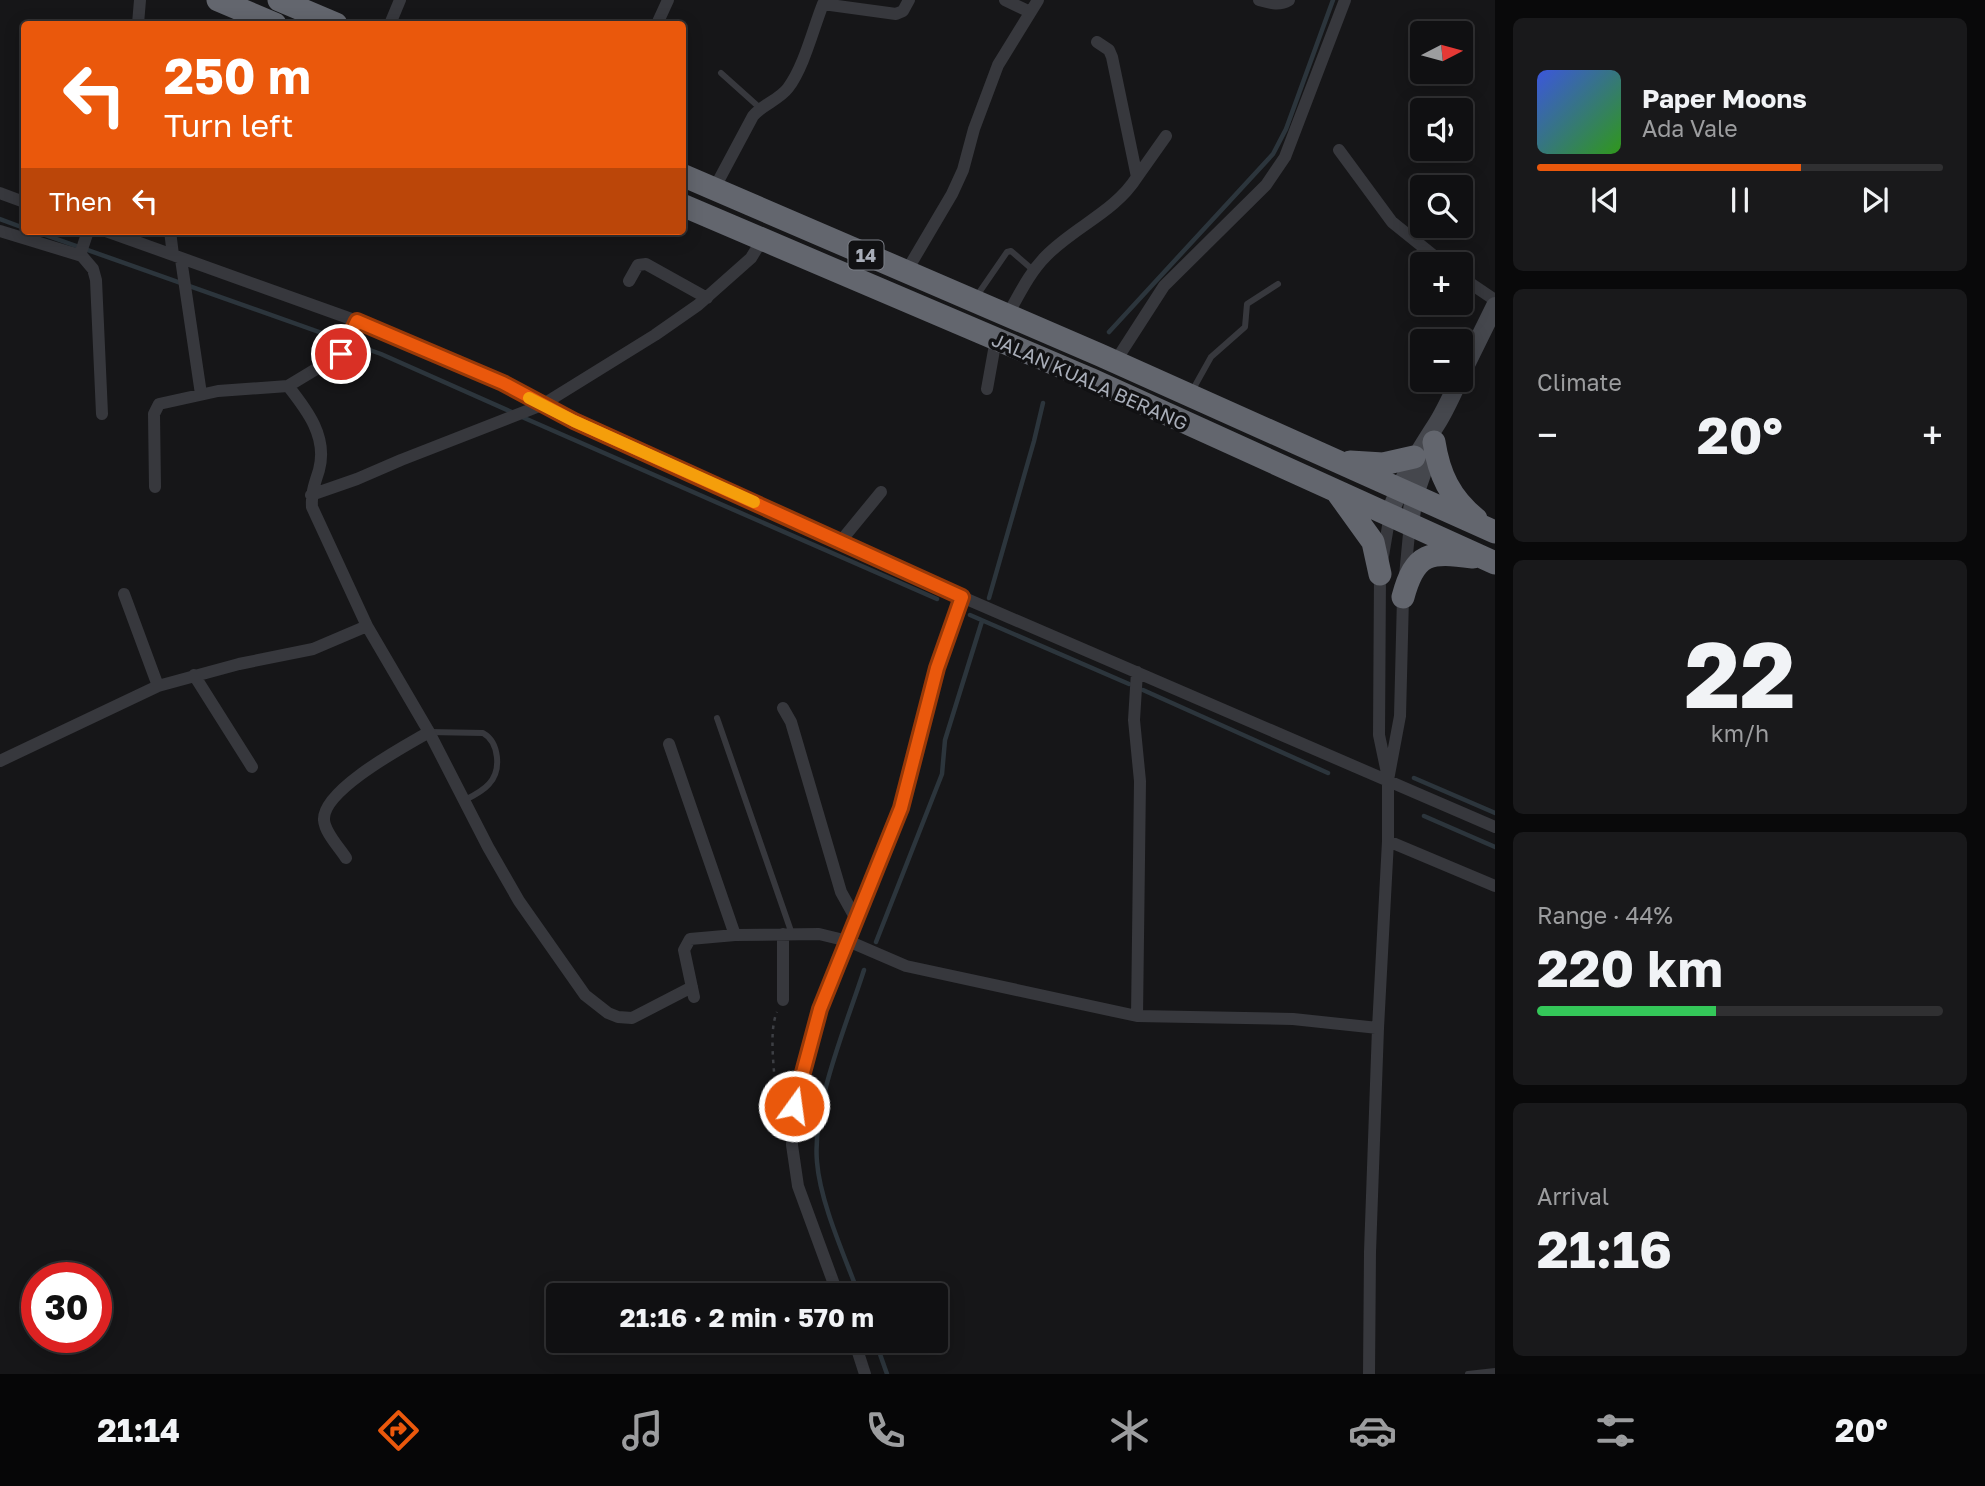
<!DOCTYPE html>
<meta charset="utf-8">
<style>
body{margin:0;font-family:"Golos Text",sans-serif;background:#19191b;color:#f1f3f6;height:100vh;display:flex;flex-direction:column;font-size:26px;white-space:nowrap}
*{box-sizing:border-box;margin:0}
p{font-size:23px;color:#9c9d9f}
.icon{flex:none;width:38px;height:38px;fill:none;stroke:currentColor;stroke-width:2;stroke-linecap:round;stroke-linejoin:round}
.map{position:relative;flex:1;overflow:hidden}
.drawer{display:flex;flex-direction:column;gap:18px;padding:18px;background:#09090a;width:490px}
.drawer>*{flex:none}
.guide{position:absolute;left:21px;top:21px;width:665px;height:214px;border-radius:7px;box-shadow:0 4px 18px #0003,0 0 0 2px #303032;background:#ea580c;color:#fff;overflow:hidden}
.needle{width:46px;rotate:84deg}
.tools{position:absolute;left:1410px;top:21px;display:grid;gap:14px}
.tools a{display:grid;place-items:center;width:63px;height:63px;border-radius:7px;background:#101012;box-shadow:0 4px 18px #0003,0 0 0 2px #303032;font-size:35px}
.speed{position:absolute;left:21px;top:1262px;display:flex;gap:14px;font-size:35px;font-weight:700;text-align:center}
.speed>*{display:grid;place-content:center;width:91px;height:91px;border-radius:50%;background:#101012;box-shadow:0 4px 18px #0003,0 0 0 2px #303032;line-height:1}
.speed .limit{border:10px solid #d22;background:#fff;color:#111}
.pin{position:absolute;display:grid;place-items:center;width:60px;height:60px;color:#fff;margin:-30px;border:4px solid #fff;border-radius:50%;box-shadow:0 2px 7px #0007}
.me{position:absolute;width:77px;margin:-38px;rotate:14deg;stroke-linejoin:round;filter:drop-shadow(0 0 5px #0008)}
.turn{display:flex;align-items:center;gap:24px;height:147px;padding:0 28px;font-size:32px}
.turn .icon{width:91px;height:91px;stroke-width:2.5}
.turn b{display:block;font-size:49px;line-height:60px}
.then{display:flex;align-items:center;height:66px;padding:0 28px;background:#0003;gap:14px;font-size:26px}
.big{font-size:52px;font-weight:700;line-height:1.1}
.drawer .card{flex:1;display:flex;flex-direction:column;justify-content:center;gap:10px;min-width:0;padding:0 24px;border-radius:10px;background:#19191b}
.drawer .dial{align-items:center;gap:0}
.dial b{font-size:91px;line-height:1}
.song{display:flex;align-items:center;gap:21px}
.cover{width:84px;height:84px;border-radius:10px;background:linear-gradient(135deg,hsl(230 70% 55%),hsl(110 70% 35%))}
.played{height:7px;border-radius:4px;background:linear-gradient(90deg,#ea580c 65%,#303032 65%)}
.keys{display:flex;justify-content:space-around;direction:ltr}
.heat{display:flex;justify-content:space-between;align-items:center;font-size:38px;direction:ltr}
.charge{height:10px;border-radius:5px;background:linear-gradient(90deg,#34c759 44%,#303032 0)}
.trip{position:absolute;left:546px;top:1283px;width:402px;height:70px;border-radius:7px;background:#101012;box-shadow:0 4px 18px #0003,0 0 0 2px #303032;font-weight:700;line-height:70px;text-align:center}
.tab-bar{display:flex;height:112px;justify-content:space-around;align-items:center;background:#060607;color:#9c9d9f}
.tab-bar .icon{width:49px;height:49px}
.tab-bar .current{color:#ea580c}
.tab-bar b{font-size:32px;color:#f1f3f6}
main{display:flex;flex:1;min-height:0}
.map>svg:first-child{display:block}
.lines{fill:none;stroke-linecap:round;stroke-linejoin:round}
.stream{stroke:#2c353c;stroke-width:4.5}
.path{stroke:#3d3f44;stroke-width:2.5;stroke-dasharray:3.5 5;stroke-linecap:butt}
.lane{stroke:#37383d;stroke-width:6}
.street{stroke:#37383d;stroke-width:12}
.secondary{stroke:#45474d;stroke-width:18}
.highway{stroke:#63666e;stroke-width:23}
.route-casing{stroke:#983908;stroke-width:18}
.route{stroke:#ea580c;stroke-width:12}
.slow{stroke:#f59e0b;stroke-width:12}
.labels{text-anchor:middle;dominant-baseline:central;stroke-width:7;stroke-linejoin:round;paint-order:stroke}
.shield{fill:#111113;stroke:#7b7e86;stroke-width:2}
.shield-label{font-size:18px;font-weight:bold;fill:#a8adb8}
.street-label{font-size:19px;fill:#a8adb8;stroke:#111113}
</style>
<main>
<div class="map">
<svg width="1495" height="1374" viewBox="0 0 1495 1374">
<rect width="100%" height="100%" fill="#161618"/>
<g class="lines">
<path class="stream" d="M0,219L24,228
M34,231L381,354L514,413
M1109,332L1273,154L1286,129L1333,0
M522,417L937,599
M989,598L1034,441L1043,403
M970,615L1129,684
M1143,690L1328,773
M1414,778L1495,813
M1424,816L1495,847
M876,942L942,774L945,740L982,621
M859,1295C845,1257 820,1202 817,1162C812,1105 846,1026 864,970
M875,1340L887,1374"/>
<path class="path" d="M776,1097C775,1074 768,1032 777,1012"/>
<path class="lane" d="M721,73L760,108
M976,297L1007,252L1011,251L1033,270
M1192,391L1211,357L1245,327L1247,304L1278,284
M717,718L792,934
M429,732L483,733C499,742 502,770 489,784C483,791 473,796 465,800
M1468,1374L1495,1371"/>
<path class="street" d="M1005,0L1030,12
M1259,0C1270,3 1279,6 1289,0
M138,24L140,0
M390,24L400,0
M657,24L668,0
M1339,150L1392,222L1444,264
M1137,177L1166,136
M714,189L753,116C763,104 779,100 788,88C804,67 813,29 823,4L896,14L903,11L909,0
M0,193L24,202
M0,231L82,256L81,252L88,231
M106,231L357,321L503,383L574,421L962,597L1495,827
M170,231L173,255
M82,256L93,269L96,280L102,414
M181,259L201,394
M906,272L952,194L963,170L974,129L998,65L1038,0
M1461,277L1495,300
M629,281L638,265L646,264L707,298
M1007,316C1019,295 1029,273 1046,256C1074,227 1115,212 1137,177L1112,57L1109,50L1097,42
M357,321L341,354L288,386C307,410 328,437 319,470C315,483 311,492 312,507L367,626L429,732L488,847L519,901L585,995L608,1013L618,1017L632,1018L692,987
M1115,362L1164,286L1266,185L1285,157L1345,0
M987,389L996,339
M155,487L154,414L159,404L218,391L288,386
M311,495L357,479L401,460L542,405L655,335L698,305L751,258L762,240
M840,542L881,492
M124,594L158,686
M194,675L252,767
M783,708L791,722L841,892L856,919
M669,744L735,935
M0,761L158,686L239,664L313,649L367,626
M1387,773L1379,735L1380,574L1390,514
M1388,841L1495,886
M346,858C339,847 325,833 324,820C322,790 405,746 429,732
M694,997L684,950L690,939L735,935L819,934L848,941L906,966L1137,1016L1293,1019L1378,1028
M783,1000V934
M1137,1016L1140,781L1134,720L1137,672
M838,1295L798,1186L792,1145L794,1106L820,1009L901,808L937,668L962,597
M854,1340L865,1374
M1369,1374L1370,1252L1378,1028L1388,841V780L1400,716L1403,597L1410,523"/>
<path class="secondary" d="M1461,375L1495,306
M1390,514C1401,479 1417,455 1436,425C1445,411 1452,395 1459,380
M1410,523L1414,497L1434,440"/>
<path class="highway" d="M218,0L275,24
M279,0L336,24
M682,175L1100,355L1495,532
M682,205L1090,379L1495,563
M1434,442C1439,474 1450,498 1476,519
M1350,462L1383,464L1414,457
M1337,492L1373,542L1380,574
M1403,597C1415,552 1430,551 1473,557"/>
</g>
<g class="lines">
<defs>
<path id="route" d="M341,354L357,321L503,383L574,421L962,597L937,668L901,808L820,1009L794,1106"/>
</defs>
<use href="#route" class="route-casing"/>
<use href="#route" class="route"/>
<path class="slow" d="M529,398L574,421L754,502"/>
</g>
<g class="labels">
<rect class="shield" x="848.5" y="240.5" width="35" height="29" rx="5"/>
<g class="shield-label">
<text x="866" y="255">14</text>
</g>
<g class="street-label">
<text transform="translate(1090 381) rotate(24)">JALAN KUALA BERANG</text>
</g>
</g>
</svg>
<div class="tools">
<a><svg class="needle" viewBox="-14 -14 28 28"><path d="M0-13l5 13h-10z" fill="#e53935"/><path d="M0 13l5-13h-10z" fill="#9c9d9f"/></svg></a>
<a><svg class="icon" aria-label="sound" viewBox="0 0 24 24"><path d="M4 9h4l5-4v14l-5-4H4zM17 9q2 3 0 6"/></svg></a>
<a><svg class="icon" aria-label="search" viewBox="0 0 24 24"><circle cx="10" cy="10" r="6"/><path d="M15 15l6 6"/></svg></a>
<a>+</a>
<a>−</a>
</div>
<div class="speed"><div class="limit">30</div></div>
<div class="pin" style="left:341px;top:354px;background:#d93025"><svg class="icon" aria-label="arrive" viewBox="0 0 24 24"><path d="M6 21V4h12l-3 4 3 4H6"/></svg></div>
<svg class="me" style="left:794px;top:1106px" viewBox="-20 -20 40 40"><circle r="17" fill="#ea580c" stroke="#fff" stroke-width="3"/><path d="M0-11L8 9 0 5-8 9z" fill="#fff"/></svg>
<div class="trip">21:16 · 2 min · 570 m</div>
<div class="guide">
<div class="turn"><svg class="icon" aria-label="left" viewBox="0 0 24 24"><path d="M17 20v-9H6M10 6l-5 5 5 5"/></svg><div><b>250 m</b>Turn left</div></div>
<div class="then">Then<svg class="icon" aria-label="left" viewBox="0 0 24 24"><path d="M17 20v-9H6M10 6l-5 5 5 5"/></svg></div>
</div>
</div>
<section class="drawer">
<div class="card">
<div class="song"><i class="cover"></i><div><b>Paper Moons</b><p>Ada Vale</p></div></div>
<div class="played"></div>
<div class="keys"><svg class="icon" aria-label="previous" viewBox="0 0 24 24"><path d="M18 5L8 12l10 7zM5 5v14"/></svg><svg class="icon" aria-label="pause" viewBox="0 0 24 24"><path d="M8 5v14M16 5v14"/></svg><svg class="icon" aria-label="next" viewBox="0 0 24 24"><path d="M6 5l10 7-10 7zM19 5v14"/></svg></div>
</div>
<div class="card"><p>Climate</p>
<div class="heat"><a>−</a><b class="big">20°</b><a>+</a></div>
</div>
<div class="card dial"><b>22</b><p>km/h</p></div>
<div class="card"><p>Range · 44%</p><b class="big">220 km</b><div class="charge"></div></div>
<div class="card"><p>Arrival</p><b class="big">21:16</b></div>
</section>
</main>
<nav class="tab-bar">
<b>21:14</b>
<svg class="icon current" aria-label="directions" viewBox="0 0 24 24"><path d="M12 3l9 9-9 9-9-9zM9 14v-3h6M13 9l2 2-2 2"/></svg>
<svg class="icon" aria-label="music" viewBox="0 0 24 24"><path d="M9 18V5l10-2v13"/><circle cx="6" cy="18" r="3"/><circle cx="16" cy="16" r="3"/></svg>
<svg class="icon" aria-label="phone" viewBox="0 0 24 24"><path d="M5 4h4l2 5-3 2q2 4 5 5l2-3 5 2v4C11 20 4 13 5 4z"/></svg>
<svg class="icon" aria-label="climate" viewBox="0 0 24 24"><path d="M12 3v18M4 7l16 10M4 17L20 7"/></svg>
<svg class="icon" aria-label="car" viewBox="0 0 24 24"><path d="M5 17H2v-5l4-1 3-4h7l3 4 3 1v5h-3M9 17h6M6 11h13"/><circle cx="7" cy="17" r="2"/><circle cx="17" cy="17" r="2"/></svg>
<svg class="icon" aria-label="filters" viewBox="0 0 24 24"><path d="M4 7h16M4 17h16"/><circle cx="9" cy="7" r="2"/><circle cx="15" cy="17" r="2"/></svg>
<b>20°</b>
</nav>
